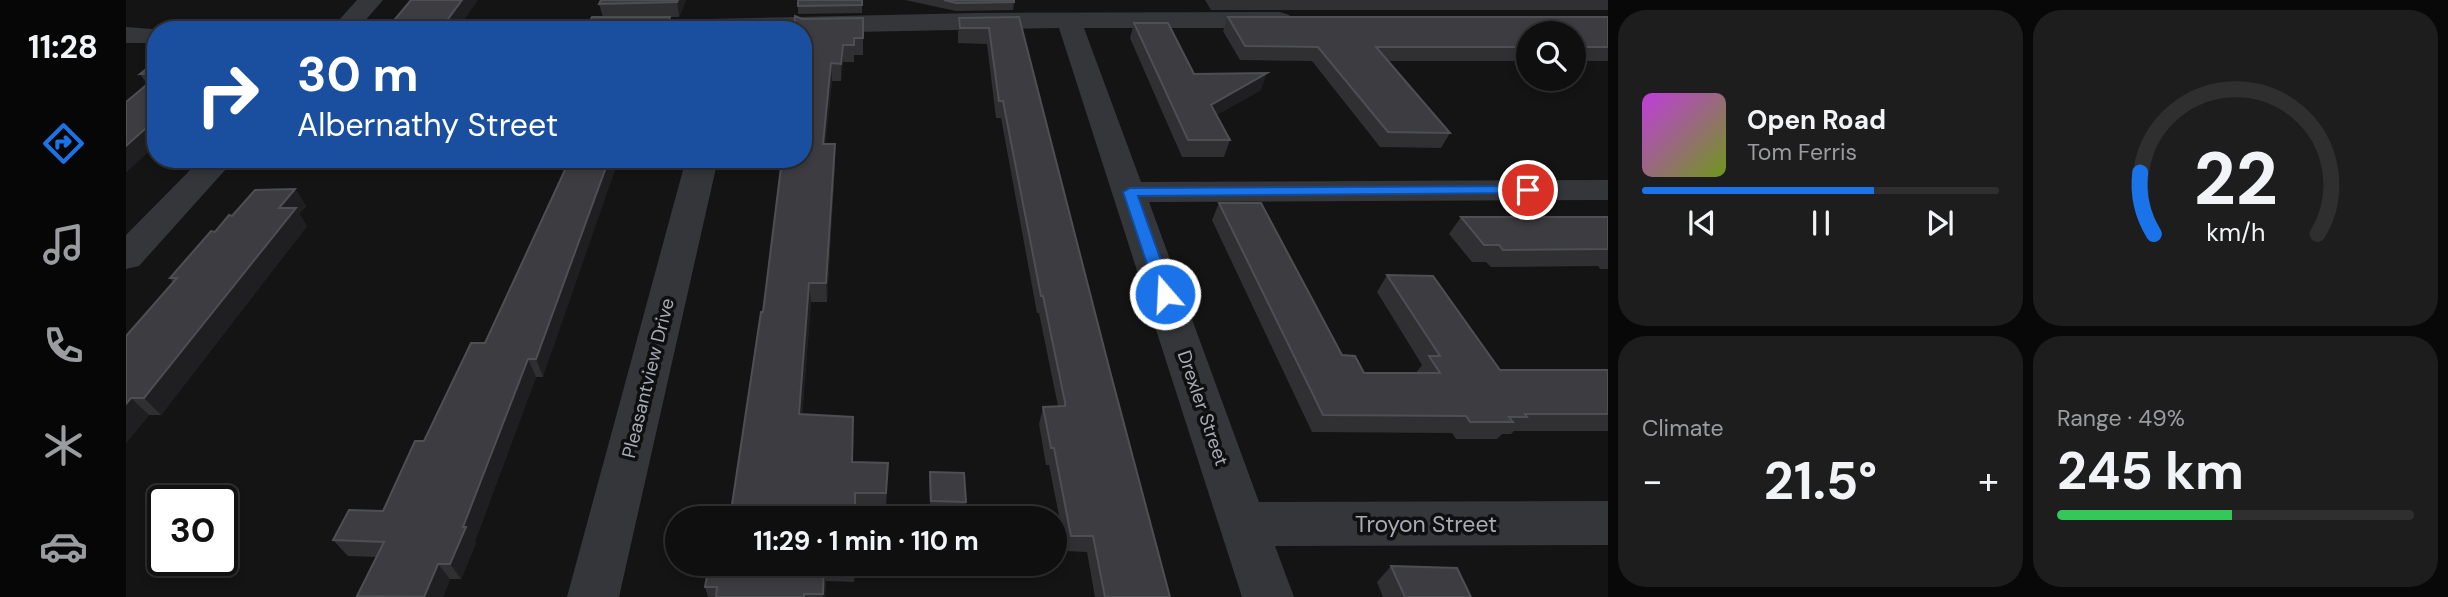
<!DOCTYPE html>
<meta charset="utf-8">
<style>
body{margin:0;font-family:"DM Sans",sans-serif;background:#1d1d1e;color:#f1f3f6;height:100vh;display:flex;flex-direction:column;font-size:26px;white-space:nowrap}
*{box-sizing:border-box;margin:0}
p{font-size:23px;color:#9b9c9f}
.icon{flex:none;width:38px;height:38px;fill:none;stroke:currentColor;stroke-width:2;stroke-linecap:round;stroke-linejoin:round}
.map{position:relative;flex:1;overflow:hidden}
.panel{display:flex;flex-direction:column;gap:10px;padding:10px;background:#080809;width:840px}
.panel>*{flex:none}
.top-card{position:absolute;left:21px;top:21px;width:665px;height:147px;border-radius:28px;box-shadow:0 4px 10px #0003,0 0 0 2px #2f2f30;background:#1a4fa0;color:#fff;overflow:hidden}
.tools{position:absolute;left:1390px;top:21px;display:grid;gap:14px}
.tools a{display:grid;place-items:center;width:70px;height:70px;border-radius:50%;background:#0f0f10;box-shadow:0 4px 10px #0003,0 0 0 2px #2f2f30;font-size:35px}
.speed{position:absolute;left:21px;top:485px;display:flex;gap:14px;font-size:35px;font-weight:700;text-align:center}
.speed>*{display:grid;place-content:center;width:91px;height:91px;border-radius:50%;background:#0f0f10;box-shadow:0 4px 10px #0003,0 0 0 2px #2f2f30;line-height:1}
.speed .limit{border:4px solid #111;border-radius:10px;background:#fff;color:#111}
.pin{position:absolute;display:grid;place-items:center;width:60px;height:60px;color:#fff;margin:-30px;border:4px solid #fff;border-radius:50%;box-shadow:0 2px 7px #0007}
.me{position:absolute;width:77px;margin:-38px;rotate:341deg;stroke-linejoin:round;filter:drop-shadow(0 0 5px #0008)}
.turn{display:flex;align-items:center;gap:24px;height:147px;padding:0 35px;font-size:32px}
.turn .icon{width:91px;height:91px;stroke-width:2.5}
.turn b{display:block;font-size:49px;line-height:60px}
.big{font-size:52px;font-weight:700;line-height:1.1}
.panel .widget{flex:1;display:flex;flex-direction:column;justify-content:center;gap:10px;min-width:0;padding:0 24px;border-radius:28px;background:#1d1d1e}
.panel .dial{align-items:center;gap:0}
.dial svg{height:182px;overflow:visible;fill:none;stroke:#2f2f30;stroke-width:7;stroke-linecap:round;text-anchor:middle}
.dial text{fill:#f1f3f6;stroke:none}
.song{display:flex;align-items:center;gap:21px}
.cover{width:84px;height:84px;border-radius:10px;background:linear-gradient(135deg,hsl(290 70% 55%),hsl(80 70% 35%))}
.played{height:7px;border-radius:4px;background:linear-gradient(90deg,#1a73e8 65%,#2f2f30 65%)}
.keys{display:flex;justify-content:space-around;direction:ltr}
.heat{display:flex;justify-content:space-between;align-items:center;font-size:38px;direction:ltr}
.charge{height:10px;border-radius:5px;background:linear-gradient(90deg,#34c759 49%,#2f2f30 0)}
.panel .tiles{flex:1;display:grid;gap:10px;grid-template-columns:repeat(2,1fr)}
.trip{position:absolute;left:539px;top:506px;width:402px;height:70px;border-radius:35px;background:#0f0f10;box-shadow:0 4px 10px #0003,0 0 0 2px #2f2f30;font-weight:700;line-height:70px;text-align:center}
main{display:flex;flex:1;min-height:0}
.menu{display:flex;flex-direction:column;width:126px;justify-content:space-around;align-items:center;background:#060606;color:#9b9c9f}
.menu .icon{width:49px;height:49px}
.menu .current{color:#1a73e8}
.menu b{font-size:32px;color:#f1f3f6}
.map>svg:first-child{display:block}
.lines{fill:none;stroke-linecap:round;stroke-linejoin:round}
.minor{fill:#35363a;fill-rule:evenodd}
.wall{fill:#303033}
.shaded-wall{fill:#1f1f21}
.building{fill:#3d3d41;stroke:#4d4f53;stroke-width:2}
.route{fill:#1a73e8;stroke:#114b97;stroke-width:2}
.labels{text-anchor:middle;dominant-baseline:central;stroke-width:7;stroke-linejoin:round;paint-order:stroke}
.street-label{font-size:19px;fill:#a6abb5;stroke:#0f0f10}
.near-street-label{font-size:23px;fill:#a6abb5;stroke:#0f0f10}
</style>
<main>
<nav class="menu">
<b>11:28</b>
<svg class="icon current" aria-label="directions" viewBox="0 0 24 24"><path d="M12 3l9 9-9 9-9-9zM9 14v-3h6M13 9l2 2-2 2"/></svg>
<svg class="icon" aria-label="music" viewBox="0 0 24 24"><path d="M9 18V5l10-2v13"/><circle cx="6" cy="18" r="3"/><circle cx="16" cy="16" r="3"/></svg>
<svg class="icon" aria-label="phone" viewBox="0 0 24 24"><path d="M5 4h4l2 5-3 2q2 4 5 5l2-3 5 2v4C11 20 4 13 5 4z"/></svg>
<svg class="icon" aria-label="climate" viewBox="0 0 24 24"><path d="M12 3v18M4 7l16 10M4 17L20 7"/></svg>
<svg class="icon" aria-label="car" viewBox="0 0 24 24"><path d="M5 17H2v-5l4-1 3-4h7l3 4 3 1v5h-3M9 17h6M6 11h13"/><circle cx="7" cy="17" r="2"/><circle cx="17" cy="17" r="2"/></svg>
</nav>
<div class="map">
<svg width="1482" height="597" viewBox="0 0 1482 597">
<rect width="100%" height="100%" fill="#141415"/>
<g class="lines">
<path class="minor" d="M231,0H257L231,30H204Z
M1154,12L1163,15L1167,20L1163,25L1154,28H958L1015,182L1482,180V200L1023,202L1133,502L1482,501V545L1149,546L1168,597H1116L933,28L677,33V30H437L441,25L450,22L850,13Z
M0,27L39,30H30V43H0Z
M75,159H109L13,266L0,269V235Z
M560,159H592L493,597H441Z"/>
</g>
<path class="wall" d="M560,0L553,17H544L547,30H460L477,17L473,4Z
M736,0V13L672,14V6Z
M779,0H888V2L887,10L830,11Z
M1079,0H1482V10H1085Z
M893,17L985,375L1044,597H969L961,552L940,551L923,465H920L913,424L917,407L932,406L913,313H911L875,118H870L861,44L832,43V33L833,18Z
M1102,17H1482V61H1447V33H1402V61H1262L1324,133L1315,148L1254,147L1186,61L1114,60L1097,31Z
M737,18V55H728V62H717L715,81H706L699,144H709V163L701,302H685L676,414L727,417L726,463H762L760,511L729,510L604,518L637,312L676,19Z
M1008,23L1068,74L1135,90L1090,115L1104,140L1098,157H1056L1004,38Z
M30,61V145L0,172L21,84L14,74Z
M444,159L417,377H410L349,541L350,543L335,579H324L317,597H232L231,596L251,557L222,556L207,540L257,511L298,441L359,343Z
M169,189L180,206L173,214L181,226L35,415H23L0,443V336L47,283L44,278L89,232Z
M1093,203L1216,355L1238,373H1290L1296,365L1251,292L1261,275L1374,370H1482V431H1388L1385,434H1376L1371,439H1330L1326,433L1186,432L1086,220Z
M1335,217H1482V269H1474L1472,266L1365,267L1360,262H1346L1323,234Z
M804,472L840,502L839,510L804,509L803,481Z
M583,564H729L728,582L700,581L699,597H582L579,587Z
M1265,566L1345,597H1257L1251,582Z"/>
<path class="shaded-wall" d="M336,0H352L331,30H314Z
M552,0H560L553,17L551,2Z
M544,17L547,30H539Z
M717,45V62L715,81V64Z
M705,63L706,81L698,162L697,144Z
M1141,73L1135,90L1079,122L1085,105Z
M30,119V145L0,172V146Z
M709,144V163L701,302L700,283Z
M483,159H493L417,377L410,359Z
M169,189L180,206L173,214L181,226L35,415L18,398L153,208Z
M683,283L685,302L675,432L673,414Z
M402,359L410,377L349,541L350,543L335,579L324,564L337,527Z
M5,398L23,415L0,443V404Z
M312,564L324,579L317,597H298Z
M698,564L700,581L699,597H697Z"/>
<path class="building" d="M285,0H336L314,30H260Z
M475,0H552L551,2L473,4Z
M672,0H736V5L672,6Z
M818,0H888V2L830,3Z
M669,16L676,19L737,18V38H728V45H717L715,64L705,63L697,144H709L700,283H683L673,414L727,417L726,462L762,463L760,493H729V518H604L635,312H637L656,159H677V30H668Z
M466,17H544L539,30H460Z
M893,17L985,375L1044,597H979L967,536H945L928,448H925L917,407L939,406V402L917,296H915L877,101H873L863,28H834L833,18Z
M1102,17H1482V47H1447V33H1402V47H1250L1324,133L1262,132L1192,47L1119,46Z
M1008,23H1042L1068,74L1141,73L1085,105L1104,140H1062Z
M30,61V73L14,74Z
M30,77V119L0,146V102Z
M444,159H483L410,359H402L337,527H340L324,564H312L298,597L231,596L258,542L207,540L223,510L257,511L289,441H298L345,343H359Z
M169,189L153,208H170L18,398H5L0,404V336L51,278H44L85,231L89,232L103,215L106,216L129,190Z
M1093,203H1135L1216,355L1229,356L1238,373H1314L1303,356H1314L1261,275L1307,276L1374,370H1482V414H1399L1401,417H1383L1387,422H1344L1340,416L1197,415Z
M1335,217H1482V249L1377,250L1373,245H1358Z
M804,472L838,473L840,502L805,501Z
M583,564H728V565L698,564L697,594H678V597H590L591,587H579Z
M1265,566L1331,568L1345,597H1279Z"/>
<path class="route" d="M1402,186L1409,190L1407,193L1012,196L1047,294L1039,300L1031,294L997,192L1004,188Z"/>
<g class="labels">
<g class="street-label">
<text transform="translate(522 378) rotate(-76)">Pleasantview Drive</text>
<text transform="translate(1077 408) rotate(71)">Drexler Street</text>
</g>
<g class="near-street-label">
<text x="1300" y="524">Troyon Street</text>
</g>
</g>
</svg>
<div class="tools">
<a><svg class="icon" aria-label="search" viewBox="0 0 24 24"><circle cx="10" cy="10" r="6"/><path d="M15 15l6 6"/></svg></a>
</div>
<div class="speed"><div class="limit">30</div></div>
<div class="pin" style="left:1402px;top:190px;background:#d93025"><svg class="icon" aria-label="arrive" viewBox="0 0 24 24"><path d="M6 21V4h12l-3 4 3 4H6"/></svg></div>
<svg class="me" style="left:1039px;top:294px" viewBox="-20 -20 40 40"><circle r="17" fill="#1a73e8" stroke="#fff" stroke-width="3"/><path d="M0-11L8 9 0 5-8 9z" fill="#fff"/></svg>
<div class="trip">11:29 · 1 min · 110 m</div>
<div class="top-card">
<div class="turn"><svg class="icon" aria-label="right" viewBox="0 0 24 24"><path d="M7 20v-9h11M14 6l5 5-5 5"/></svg><div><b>30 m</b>Albernathy Street</div></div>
</div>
</div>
<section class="panel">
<div class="tiles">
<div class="widget">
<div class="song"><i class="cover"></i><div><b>Open Road</b><p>Tom Ferris</p></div></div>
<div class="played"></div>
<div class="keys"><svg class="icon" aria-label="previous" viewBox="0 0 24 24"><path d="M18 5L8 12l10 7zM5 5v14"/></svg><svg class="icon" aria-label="pause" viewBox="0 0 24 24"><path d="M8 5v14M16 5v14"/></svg><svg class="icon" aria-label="next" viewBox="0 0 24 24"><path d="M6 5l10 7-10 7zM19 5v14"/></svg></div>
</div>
<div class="widget dial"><svg viewBox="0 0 100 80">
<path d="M14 69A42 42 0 1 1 86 69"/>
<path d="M14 69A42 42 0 0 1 8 42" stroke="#1a73e8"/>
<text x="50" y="56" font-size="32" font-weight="700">22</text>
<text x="50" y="72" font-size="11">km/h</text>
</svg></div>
<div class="widget"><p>Climate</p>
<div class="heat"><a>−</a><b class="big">21.5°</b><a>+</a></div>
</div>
<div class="widget"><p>Range · 49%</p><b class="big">245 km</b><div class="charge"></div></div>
</div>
</section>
</main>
